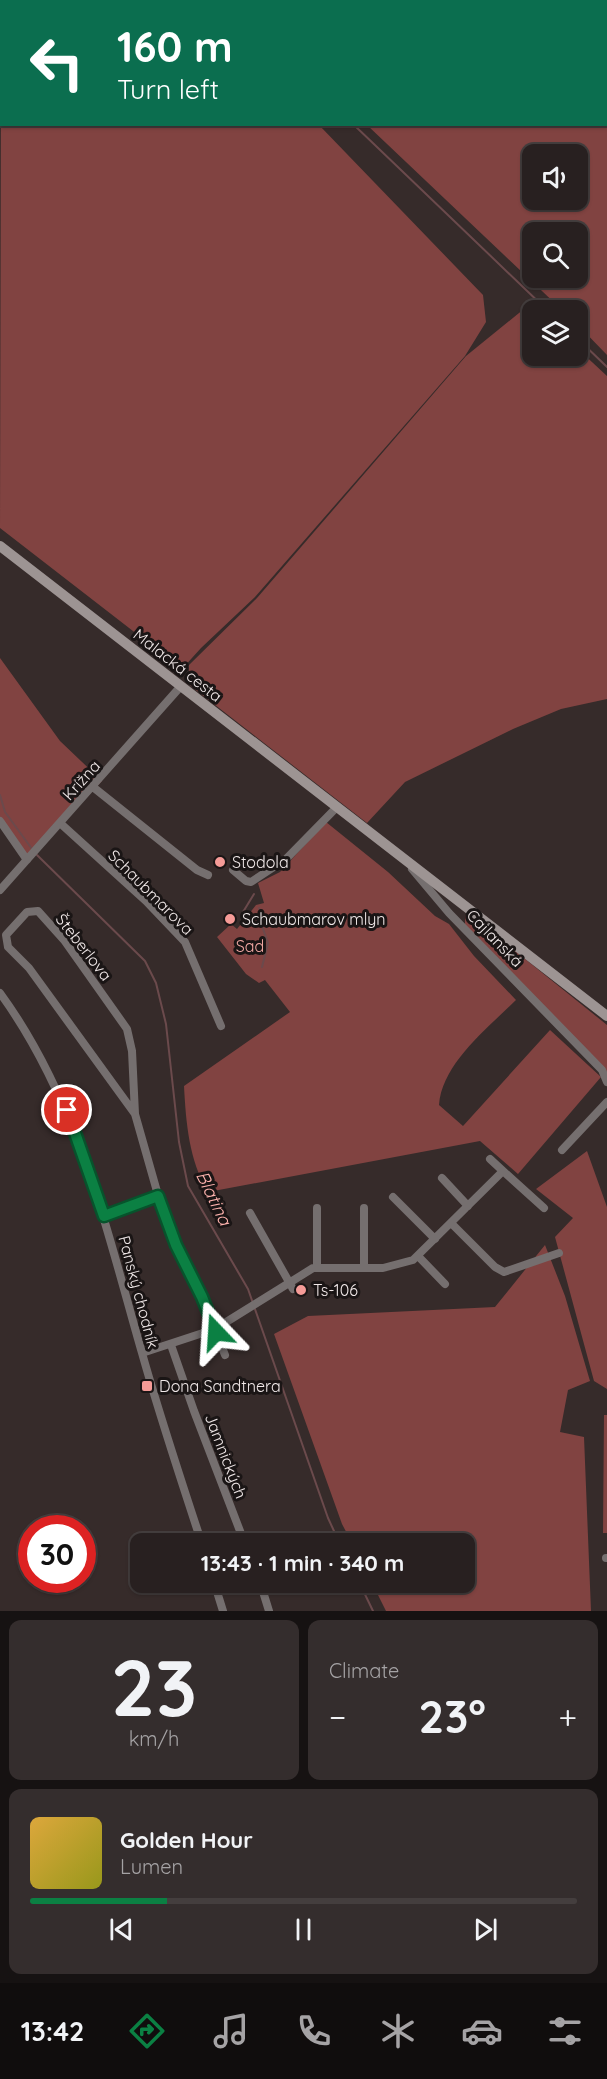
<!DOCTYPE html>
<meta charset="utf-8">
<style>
body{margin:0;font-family:Quicksand,sans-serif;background:#342d2d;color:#f1f3f6;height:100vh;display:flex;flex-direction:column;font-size:22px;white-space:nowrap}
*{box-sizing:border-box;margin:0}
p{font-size:20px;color:#a5a3a5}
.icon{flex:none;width:33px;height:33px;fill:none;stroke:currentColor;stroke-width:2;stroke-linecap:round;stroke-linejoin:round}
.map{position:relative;height:1611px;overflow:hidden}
.drawer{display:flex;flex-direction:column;gap:9px;padding:9px;background:#161212;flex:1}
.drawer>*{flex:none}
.hud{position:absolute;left:0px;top:0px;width:608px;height:126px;box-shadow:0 2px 4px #0004,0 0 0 2px #443e3e;background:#0b6e4f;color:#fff;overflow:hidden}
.fabs{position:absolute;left:522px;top:144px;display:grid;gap:12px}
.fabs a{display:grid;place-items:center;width:66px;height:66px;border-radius:12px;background:#282020;box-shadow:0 2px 4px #0004,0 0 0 2px #443e3e;font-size:30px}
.speed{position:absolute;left:18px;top:1515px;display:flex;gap:12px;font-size:30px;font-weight:700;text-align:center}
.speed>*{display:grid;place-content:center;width:78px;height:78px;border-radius:50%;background:#282020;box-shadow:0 2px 4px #0004,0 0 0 2px #443e3e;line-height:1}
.speed .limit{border:9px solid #d22;background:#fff;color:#111}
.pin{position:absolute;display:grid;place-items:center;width:51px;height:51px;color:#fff;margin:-26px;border:3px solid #fff;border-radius:50%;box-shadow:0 2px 6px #0007}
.me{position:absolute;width:66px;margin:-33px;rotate:340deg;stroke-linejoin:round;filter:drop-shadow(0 0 4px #0008)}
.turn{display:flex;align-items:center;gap:21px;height:126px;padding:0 18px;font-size:27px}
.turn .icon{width:78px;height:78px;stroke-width:2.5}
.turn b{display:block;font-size:42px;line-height:51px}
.big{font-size:45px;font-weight:700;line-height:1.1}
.drawer .tile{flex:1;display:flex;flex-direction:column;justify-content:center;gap:9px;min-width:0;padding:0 21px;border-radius:12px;background:#342d2d}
.drawer .dial{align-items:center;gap:0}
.dial b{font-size:78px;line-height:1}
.song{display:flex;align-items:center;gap:18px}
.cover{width:72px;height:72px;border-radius:9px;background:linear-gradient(135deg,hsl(40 70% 55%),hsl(60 70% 35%))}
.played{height:6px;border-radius:3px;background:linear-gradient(90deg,#0b8043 25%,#443e3e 25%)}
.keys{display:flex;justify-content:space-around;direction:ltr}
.heat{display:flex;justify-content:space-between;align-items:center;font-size:33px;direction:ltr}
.drawer .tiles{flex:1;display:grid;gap:9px;grid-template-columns:1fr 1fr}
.tile:last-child{grid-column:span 2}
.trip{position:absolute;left:130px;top:1533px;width:345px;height:60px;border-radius:12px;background:#282020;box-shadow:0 2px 4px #0004,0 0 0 2px #443e3e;font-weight:700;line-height:60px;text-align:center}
.menu{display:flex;height:96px;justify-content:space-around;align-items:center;background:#100d0d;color:#a5a3a5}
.menu .icon{width:42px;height:42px}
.menu .current{color:#0b8043}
.menu b{font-size:27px;color:#f1f3f6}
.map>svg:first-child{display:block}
.green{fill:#814341;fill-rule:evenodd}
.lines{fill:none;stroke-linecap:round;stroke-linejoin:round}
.stream{stroke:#6b4a4c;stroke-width:2}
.street{stroke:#756f6f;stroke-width:8}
.secondary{stroke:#9d9493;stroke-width:10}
.route-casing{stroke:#07532c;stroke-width:15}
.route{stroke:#0b8043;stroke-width:10}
.poi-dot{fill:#f59b97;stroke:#1a1515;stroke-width:2}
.labels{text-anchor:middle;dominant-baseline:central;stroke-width:6;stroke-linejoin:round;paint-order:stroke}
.street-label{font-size:16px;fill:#f1e9e9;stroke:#1a1515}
.poi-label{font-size:16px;fill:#f1e9e9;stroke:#1a1515;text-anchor:start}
.park-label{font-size:16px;fill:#f7aca7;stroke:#1a1515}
.water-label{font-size:18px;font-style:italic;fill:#feb3ae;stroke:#1a1515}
</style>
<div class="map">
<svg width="607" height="1611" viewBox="0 0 607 1611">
<rect width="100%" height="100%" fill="#362b2a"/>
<path class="green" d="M18,0H200L201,1H17Z
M353,0H607V355L578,325V310H562L367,125L606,124V2L351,1ZM532,154H578V200H532ZM532,232H578V278H532Z
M1,62L2,124L319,125L483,295L486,322L465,356L255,597L201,648L182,669L0,528Z
M530,304L537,310H532V356H578V349L607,376V699L561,709L513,729L405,782L367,823L192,687L189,683V665L257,598L466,356Z
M0,658L60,741L102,781L27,860L0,821Z
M326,822L388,872L435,916L449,924L474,956L516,1000C489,1027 442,1063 439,1105L463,1126L550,1030L601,1077L518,1174L480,1141L208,1192C189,1160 186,1123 184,1086L290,1012L265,980L259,983L246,974L217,937L231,924L237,929L256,905L264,903L258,883L280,872Z
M468,913L607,1025V1072L465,925V916Z
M587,1151L607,1207V1389L594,1381L555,1237L573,1218L536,1189Z
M545,1245L565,1296L590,1381L568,1390L560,1432L584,1437L591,1611H386L372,1583L465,1582V1544L352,1543L342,1524L274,1334L308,1316L495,1307Z
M604,1415H607V1533H603Z"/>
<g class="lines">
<path class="stream" d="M223,0L224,2
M353,124L547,310
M578,339L607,367
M0,795L5,812L32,849
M37,855L145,961L156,983L166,1024L179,1142L188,1186L248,1289L328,1518L340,1544
M259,908L264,917L262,926L268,943L262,967
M243,912L254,894
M359,1582L373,1611"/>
<path class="street" d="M12,2V0
M0,45L2,39
M93,787L197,870L208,875
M0,821L27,860
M60,823L146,901L185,942L221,1026
M412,869L449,913L602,1070L607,1082
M233,870L246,881L251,882L286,859L337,807
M0,890L181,686
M0,993C78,1100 106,1228 142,1353C160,1417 181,1480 202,1544
M135,1114L132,1051L127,1029L64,940L38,911L27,912L6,935L8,947L29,968L135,1114L158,1195L176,1245L202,1297L225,1355
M562,1150L607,1102
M490,1159L503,1171
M442,1178L468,1206
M393,1197L435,1239
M317,1208V1268
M250,1213L293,1289
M104,1216L158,1195
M451,1223L495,1267L504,1272L559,1253
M418,1256L445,1284
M364,1267V1208
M171,1345L194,1411L245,1544
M142,1353L215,1329L313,1268H383L413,1260L503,1171L544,1208
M606,1558H607
M214,1582L223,1611
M260,1582L269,1611"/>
<path class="secondary" d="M0,546L607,1016"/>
</g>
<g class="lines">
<defs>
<path id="route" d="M67,1110L104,1216L158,1196L176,1245L202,1297L216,1332"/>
</defs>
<use href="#route" class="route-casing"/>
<use href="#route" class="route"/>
</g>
<g class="poi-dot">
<circle cx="220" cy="862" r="6"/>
<circle cx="230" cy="919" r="6"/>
<circle cx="301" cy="1290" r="6"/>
<rect x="141" y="1380" width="12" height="12" rx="3"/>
</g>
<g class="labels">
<g class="street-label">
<text transform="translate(178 665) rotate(38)">Malacká cesta</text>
<text transform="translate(81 780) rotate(-48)">Krížna</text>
<text transform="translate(151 892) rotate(45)">Schaubmarova</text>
<text transform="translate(495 938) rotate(46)">Cajlanská</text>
<text transform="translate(84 947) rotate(52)">Šteberlova</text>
<text transform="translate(139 1292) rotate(75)">Panský chodník</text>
<text transform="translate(226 1456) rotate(69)">Jamnických</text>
</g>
<g class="poi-label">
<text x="232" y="862">Stodola</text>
<text x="242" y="919">Schaubmarov mlyn</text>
<text x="313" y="1290">Ts-106</text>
<text x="159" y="1386">Dona Sandtnera</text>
</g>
<g class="park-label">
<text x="250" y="946">Sad</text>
</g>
<g class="water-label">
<text transform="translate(214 1198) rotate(64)">Blatina</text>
</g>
</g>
</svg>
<div class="fabs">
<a><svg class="icon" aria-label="sound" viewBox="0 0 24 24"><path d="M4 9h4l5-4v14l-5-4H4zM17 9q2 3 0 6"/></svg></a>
<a><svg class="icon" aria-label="search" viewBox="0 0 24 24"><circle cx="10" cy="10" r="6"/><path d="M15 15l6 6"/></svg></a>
<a><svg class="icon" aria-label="layers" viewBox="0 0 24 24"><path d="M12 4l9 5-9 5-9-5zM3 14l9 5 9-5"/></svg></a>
</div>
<div class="speed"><div class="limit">30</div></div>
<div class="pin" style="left:67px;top:1110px;background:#d93025"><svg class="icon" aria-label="arrive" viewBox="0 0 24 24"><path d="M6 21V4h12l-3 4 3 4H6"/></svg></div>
<svg class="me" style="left:216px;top:1332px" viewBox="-20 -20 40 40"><path d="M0-17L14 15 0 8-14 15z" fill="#0b8043" stroke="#fff" stroke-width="4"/></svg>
<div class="trip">13:43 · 1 min · 340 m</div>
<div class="hud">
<div class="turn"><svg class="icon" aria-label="left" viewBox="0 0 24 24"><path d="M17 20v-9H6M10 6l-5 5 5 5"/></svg><div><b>160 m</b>Turn left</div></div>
</div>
</div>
<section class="drawer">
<div class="tiles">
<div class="tile dial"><b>23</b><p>km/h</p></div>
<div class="tile"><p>Climate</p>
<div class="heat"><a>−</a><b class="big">23°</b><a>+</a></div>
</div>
<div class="tile">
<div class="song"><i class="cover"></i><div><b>Golden Hour</b><p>Lumen</p></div></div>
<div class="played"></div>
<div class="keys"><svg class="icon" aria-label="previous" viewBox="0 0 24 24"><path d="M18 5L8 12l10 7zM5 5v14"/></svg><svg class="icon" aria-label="pause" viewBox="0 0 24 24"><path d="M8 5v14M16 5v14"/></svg><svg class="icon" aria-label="next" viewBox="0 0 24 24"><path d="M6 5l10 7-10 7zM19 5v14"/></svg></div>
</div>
</div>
</section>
<nav class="menu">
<b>13:42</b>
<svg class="icon current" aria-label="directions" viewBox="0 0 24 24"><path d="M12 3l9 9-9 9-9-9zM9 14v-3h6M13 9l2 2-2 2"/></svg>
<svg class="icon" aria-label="music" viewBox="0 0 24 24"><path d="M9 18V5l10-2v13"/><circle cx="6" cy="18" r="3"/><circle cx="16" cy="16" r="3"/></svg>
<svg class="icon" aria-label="phone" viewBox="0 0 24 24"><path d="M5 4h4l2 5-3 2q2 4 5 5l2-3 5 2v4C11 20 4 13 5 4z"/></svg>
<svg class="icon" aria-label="climate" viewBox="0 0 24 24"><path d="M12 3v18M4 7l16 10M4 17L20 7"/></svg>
<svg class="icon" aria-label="car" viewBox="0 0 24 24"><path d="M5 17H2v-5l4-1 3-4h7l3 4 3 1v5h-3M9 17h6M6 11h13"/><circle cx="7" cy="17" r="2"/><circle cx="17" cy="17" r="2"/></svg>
<svg class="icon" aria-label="filters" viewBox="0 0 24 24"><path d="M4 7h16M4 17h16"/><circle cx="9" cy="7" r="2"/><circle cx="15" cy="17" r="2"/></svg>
</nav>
